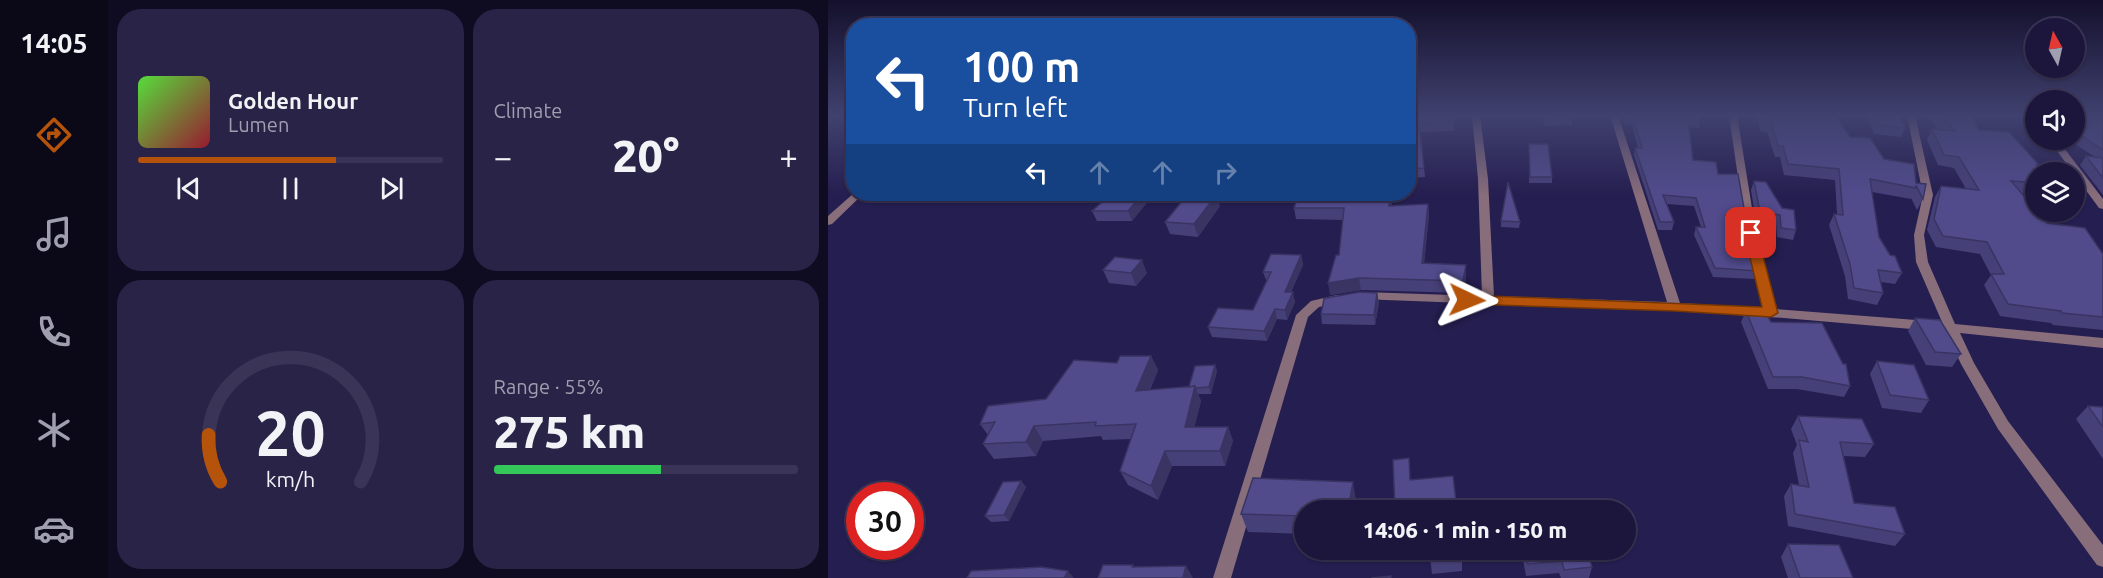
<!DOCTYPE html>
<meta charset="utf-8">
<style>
body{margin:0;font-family:Ubuntu,sans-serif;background:#292347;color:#f1f3f6;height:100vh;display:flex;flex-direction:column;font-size:22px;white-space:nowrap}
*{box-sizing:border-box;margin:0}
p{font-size:20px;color:#a09faf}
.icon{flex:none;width:33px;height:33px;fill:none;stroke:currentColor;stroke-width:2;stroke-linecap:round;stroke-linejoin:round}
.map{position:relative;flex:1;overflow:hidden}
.panel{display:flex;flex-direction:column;gap:9px;padding:9px;background:#0f0c21;width:720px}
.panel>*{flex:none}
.hud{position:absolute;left:18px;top:18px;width:570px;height:183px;border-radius:24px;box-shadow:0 2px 4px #0004,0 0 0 2px #3a3556;background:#1a4fa0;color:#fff;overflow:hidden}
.needle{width:39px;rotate:352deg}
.fabs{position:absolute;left:1197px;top:18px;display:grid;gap:12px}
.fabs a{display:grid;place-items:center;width:60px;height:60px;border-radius:50%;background:#1c163c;box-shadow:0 2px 4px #0004,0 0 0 2px #3a3556;font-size:30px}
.speed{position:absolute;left:18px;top:482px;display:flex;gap:12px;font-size:30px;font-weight:700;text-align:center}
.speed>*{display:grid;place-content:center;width:78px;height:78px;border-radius:50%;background:#1c163c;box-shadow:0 2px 4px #0004,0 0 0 2px #3a3556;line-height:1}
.speed .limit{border:9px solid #d22;background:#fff;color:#111}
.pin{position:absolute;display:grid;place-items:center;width:51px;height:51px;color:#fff;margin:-26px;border-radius:12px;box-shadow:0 3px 9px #0006}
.me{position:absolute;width:66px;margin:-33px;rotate:92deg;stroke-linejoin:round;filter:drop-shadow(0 0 4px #0008)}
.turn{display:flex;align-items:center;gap:21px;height:126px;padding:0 18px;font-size:27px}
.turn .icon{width:78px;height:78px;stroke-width:2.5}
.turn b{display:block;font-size:42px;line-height:51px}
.lanes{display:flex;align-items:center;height:57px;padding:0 18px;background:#0003;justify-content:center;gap:30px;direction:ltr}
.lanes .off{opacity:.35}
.big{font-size:45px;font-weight:800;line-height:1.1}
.panel .widget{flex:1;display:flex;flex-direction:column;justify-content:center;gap:9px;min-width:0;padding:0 21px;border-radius:24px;background:#292347}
.panel .dial{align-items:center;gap:0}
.dial svg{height:156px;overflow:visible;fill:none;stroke:#3a3556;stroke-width:7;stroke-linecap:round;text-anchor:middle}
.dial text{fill:#f1f3f6;stroke:none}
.song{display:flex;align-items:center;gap:18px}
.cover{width:72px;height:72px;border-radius:9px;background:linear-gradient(135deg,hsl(110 70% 55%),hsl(350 70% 35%))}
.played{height:6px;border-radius:3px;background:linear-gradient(90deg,#b45309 65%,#3a3556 65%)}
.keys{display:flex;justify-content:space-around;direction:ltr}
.heat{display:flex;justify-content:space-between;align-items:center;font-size:33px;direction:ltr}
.charge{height:9px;border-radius:4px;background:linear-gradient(90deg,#34c759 55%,#3a3556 0)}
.panel .tiles{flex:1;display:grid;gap:9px;grid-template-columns:repeat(2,1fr)}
.trip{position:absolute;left:466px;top:500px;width:342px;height:60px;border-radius:30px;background:#1c163c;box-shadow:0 2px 4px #0004,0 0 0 2px #3a3556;font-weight:800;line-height:60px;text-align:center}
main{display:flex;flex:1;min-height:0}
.tabs{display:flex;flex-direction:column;width:108px;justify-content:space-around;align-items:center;background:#0b0918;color:#a09faf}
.tabs .icon{width:42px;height:42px}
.tabs .active{color:#b45309}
.tabs b{font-size:27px;color:#f1f3f6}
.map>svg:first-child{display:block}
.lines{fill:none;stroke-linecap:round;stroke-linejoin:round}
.street{fill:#886d7b;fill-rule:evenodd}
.wall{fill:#464078}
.shaded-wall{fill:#393462}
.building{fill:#514b8c;stroke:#393462;stroke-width:1.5}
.route{fill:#b45309;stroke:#753606;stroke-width:1.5}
</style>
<main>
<nav class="tabs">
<b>14:05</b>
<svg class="icon active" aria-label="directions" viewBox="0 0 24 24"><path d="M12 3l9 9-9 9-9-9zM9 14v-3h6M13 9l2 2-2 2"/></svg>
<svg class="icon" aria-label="music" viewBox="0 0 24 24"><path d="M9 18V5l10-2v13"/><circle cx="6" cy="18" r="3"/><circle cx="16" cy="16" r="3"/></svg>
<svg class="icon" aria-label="phone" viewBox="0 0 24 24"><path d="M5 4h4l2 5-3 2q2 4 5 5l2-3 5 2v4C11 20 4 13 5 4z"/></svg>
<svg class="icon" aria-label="climate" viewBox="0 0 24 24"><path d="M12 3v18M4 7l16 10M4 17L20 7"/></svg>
<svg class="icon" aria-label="car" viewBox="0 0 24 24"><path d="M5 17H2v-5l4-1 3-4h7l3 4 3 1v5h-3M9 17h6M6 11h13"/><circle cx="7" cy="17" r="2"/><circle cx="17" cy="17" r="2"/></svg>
</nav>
<section class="panel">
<div class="tiles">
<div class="widget">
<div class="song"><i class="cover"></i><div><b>Golden Hour</b><p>Lumen</p></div></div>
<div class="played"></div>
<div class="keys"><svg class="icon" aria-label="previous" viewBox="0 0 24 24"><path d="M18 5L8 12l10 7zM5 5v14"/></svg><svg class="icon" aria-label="pause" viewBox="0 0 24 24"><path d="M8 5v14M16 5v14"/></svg><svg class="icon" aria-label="next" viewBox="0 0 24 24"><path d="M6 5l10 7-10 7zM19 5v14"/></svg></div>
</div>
<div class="widget"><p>Climate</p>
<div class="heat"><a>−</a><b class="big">20°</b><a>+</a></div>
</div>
<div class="widget dial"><svg viewBox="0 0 100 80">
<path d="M14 69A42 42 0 1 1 86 69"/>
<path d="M14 69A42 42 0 0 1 8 45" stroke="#b45309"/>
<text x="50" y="56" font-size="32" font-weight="700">20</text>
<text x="50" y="72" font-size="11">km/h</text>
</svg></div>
<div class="widget"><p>Range · 55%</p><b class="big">275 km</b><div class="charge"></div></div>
</div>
</section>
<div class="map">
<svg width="1275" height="578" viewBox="0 0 1275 578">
<rect width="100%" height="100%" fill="#251e50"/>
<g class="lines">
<path class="street" d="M644,115H652L660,179L666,296L839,302L782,115H790L852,303L936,308L918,233L901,115H909L928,233L948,309L1114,322L1088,262L1086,235L1095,195L1079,115H1087L1105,195L1096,235L1100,262L1127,324L1275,338V348L1132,333L1146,363L1180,421L1275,545V567L1269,565L1170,429L1133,364L1118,332L956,318L849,311L531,299L529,296L535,292L654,296L650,179Z
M1221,140H1230L1275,199V209L1271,208Z
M26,193L35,194L4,224L0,225V216Z
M509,295L515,299L513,302L491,307L480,317L403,578H385L468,315L483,301Z"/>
</g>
<path class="wall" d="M580,115L626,122V131L592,132L597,177L580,178Z
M713,115H745L744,125L717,126Z
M791,115H871L872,121L871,128L861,127L865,160L890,174L917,214L914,222H902L917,251L929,271L926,279L885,277L866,235L868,227H873L866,206L839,204L846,222L844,230H830L806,155L807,148H810L804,125H796Z
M929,115H1007L1022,137L1056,159L1088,183L1095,199L1089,210L1083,198V199L1044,192L1051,237L1062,255L1074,273L1067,284L1053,282L1055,293L1049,305L1020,299L1017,276L1001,225L1006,214H1009L1007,180L956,175L952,157H947L939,132L932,131Z
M1039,115H1072L1077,128L1073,137L1046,134Z
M1098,115H1143L1151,130L1212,166L1208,172V195L1194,193L1219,223L1275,254V330L1225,325L1223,323L1172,316L1156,285L1163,275L1152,254L1108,247L1099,230L1107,197L1113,186L1138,189L1126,168L1110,165L1099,140L1104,129L1111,130Z
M1246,115H1275V195L1252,165L1258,156L1267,157L1250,146L1243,140H1246Z
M701,144L724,177V183H701Z
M926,181L968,230L965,240L949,237L948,224L928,222L923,190Z
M188,194H213L212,195L190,196Z
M283,194H336L330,201L321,200L304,221H269L264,211Z
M563,194L564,206L600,204L601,215L596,263L638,277L636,293L533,290L502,295L511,255L515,220L468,219L466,208Z
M392,206L370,237L342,234L337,222Z
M673,221L692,222L691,228L673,227Z
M473,255L475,265L463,292L467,302L459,320L449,319L439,341L384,337L380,327L425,310L439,282L435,272Z
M275,270L319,273L308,286L281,283Z
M549,293L551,303L547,325L494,324L493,314Z
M918,311L943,322L1022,386L1016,397L969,389H940L913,322Z
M1087,318L1133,354L1124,367L1098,365L1080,331Z
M323,356L330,370L322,390L361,387L387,365L389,371L383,394H370L373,401L366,427H400L405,441L397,466H344L330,500L300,485L292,471L303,439L275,440L273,436L215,441L208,456L166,459L155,444L160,435L152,424L218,399L289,363Z
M1049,361L1101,400L1093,413L1054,408L1042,374Z
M1260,406L1275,407V459L1248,419Z
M970,416L1046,444L1037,457L1015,456L1026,503L1077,534L1067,546L960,526L956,496L963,484L971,485L965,453L969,445L963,429Z
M193,481L198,487L181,521L163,522L157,516Z
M528,500L477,510V534L420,532L413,514Z
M960,544L1025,578H960L953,557Z
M601,549L634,553V571L604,574Z
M693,549H759L764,567L761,578H733L731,573L698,576Z"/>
<path class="shaded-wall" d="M315,194H318L321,200L304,221L300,211Z
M328,194H336L330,201Z
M389,194L392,206L370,237L366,224Z
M563,194L564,204L562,218L561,206Z
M600,204L601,215L595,275L594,263Z
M473,255L475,265L459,301L457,292Z
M314,260L319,273L308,286L303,273Z
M638,265V277L636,293L635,281Z
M531,278L533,290L502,295L500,283Z
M465,292L467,302L459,320L457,310Z
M549,293L551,303L547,325L546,315Z
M447,309L449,319L439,341L436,331Z
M323,356L330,370L315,405L308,391Z
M387,365L389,371L383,394L381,387Z
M367,386L373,401L363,441L357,427Z
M206,426L215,441L208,456L198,442Z
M400,427L405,441L397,466L392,451Z
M337,451L344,466L330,500L323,486Z
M193,481L198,487L181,521L176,515Z
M525,482L528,500L527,510H520Z
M358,566L365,578H355Z
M240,571L246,578H236Z"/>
<path class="building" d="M580,115H625L626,122L591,123L596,168L580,169Z
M717,115H745V116L718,118Z
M796,115H871L872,121L860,120L865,160L888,162L890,174H910L917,214L898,215L917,251H922L929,271L887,268L868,227H877L868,198L835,195L846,222H832L807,148H814L805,118H797Z
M934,115H1007L1022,137L1042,138L1056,159L1086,164L1088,183L1098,184L1095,199L1088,185V188L1042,179L1051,237L1062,255L1067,256L1074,273L1050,270L1055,293L1026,288L1022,264L1006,214L1015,215L1011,169L960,164L955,146H950L943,121L935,120Z
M1046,115H1072L1077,128L1050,125Z
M1112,115H1143L1151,130L1181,132L1212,166L1209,165L1215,172H1208V183L1183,181L1208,210V212H1209L1219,223L1257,228L1275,254V317L1234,313L1233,311L1180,304L1163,274H1176L1159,242L1115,236L1106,219L1113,186L1151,190L1131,157L1116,155L1104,129L1127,131Z
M1246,115H1275V150L1255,137L1246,129V120L1251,121L1246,117Z
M701,144H720L724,177H702Z
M1258,156L1275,158V178Z
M926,181L938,182L954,208L966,210L968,230L953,228L952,215L932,212Z
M680,182L692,222L673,221Z
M283,194H315L300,211H264Z
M360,194H389L366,224L337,222Z
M471,194H563L561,206L600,204L594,263L638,265L635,281L531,278L500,283L508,255H511L516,208H466Z
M443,254L473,255L457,292H465L457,310L447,309L436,331L380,327L390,308L425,310L443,272H435Z
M287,257L314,260L303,273L275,270Z
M532,292L549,293L546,315L493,314L496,299L498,298Z
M936,310L943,322L994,323L1015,364H1018L1022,386L974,377H945L918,311Z
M1087,318L1112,320L1133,354L1107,352Z
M292,356H323L308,391L367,386L357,427H400L392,451H337L323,486L292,471L308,424L267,426L268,422L206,426L198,442L155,444L167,422L152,424L160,406L218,399L246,360L289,363Z
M1049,361L1086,365L1101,400L1062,395Z
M387,365L381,387L367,388V386L361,387L367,366Z
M1260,406L1275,407V427Z
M970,416L1034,419L1046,444L1012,442L1026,503L1067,507L1077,534L967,514L963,484L981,487L971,440L980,442Z
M581,458L582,480L625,476L629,510H598V509L583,510H567L565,460Z
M425,478L525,482L520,510H477V516L413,514Z
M193,481L176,515L157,516L175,482Z
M960,544L1011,545L1025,578H972Z
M602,549H634V553L603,557Z
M697,549H759L764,567L736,570L734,561L700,564Z
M275,565H305L304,567L358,566L355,578H270Z
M213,567L240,571L236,578H139L143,571Z
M563,576V578H543Z"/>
<linearGradient id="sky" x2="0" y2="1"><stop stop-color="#14102c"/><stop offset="0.59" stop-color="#40416f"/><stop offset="1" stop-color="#40416f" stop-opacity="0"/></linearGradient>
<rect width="1275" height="196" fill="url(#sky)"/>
<path class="route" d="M923,229L929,233L950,313L943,317L847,311L639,304L632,300L639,295L934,307L916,233Z"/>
</svg>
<div class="fabs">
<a><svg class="needle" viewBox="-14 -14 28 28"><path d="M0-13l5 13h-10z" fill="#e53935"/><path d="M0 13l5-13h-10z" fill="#a09faf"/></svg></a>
<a><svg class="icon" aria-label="sound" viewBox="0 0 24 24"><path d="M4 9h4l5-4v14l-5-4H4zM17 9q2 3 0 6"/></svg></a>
<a><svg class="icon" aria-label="layers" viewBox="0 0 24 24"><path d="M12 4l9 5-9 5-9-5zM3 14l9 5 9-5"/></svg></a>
</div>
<div class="speed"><div class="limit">30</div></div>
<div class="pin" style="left:923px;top:233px;background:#d93025"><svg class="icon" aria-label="arrive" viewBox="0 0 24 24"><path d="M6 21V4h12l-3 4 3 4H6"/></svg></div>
<svg class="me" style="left:639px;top:300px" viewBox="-20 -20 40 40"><path d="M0-17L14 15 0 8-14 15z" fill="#b45309" stroke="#fff" stroke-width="4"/></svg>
<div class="trip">14:06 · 1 min · 150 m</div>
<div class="hud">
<div class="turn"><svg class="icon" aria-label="left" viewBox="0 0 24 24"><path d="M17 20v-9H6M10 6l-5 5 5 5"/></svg><div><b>100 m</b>Turn left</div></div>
<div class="lanes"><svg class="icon" aria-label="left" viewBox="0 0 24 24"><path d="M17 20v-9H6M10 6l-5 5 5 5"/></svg><svg class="icon off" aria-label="ahead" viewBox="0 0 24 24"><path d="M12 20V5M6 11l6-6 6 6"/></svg><svg class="icon off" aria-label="ahead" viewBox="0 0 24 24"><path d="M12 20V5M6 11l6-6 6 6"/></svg><svg class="icon off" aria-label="right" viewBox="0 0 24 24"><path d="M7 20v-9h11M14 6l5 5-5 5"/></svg></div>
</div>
</div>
</main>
